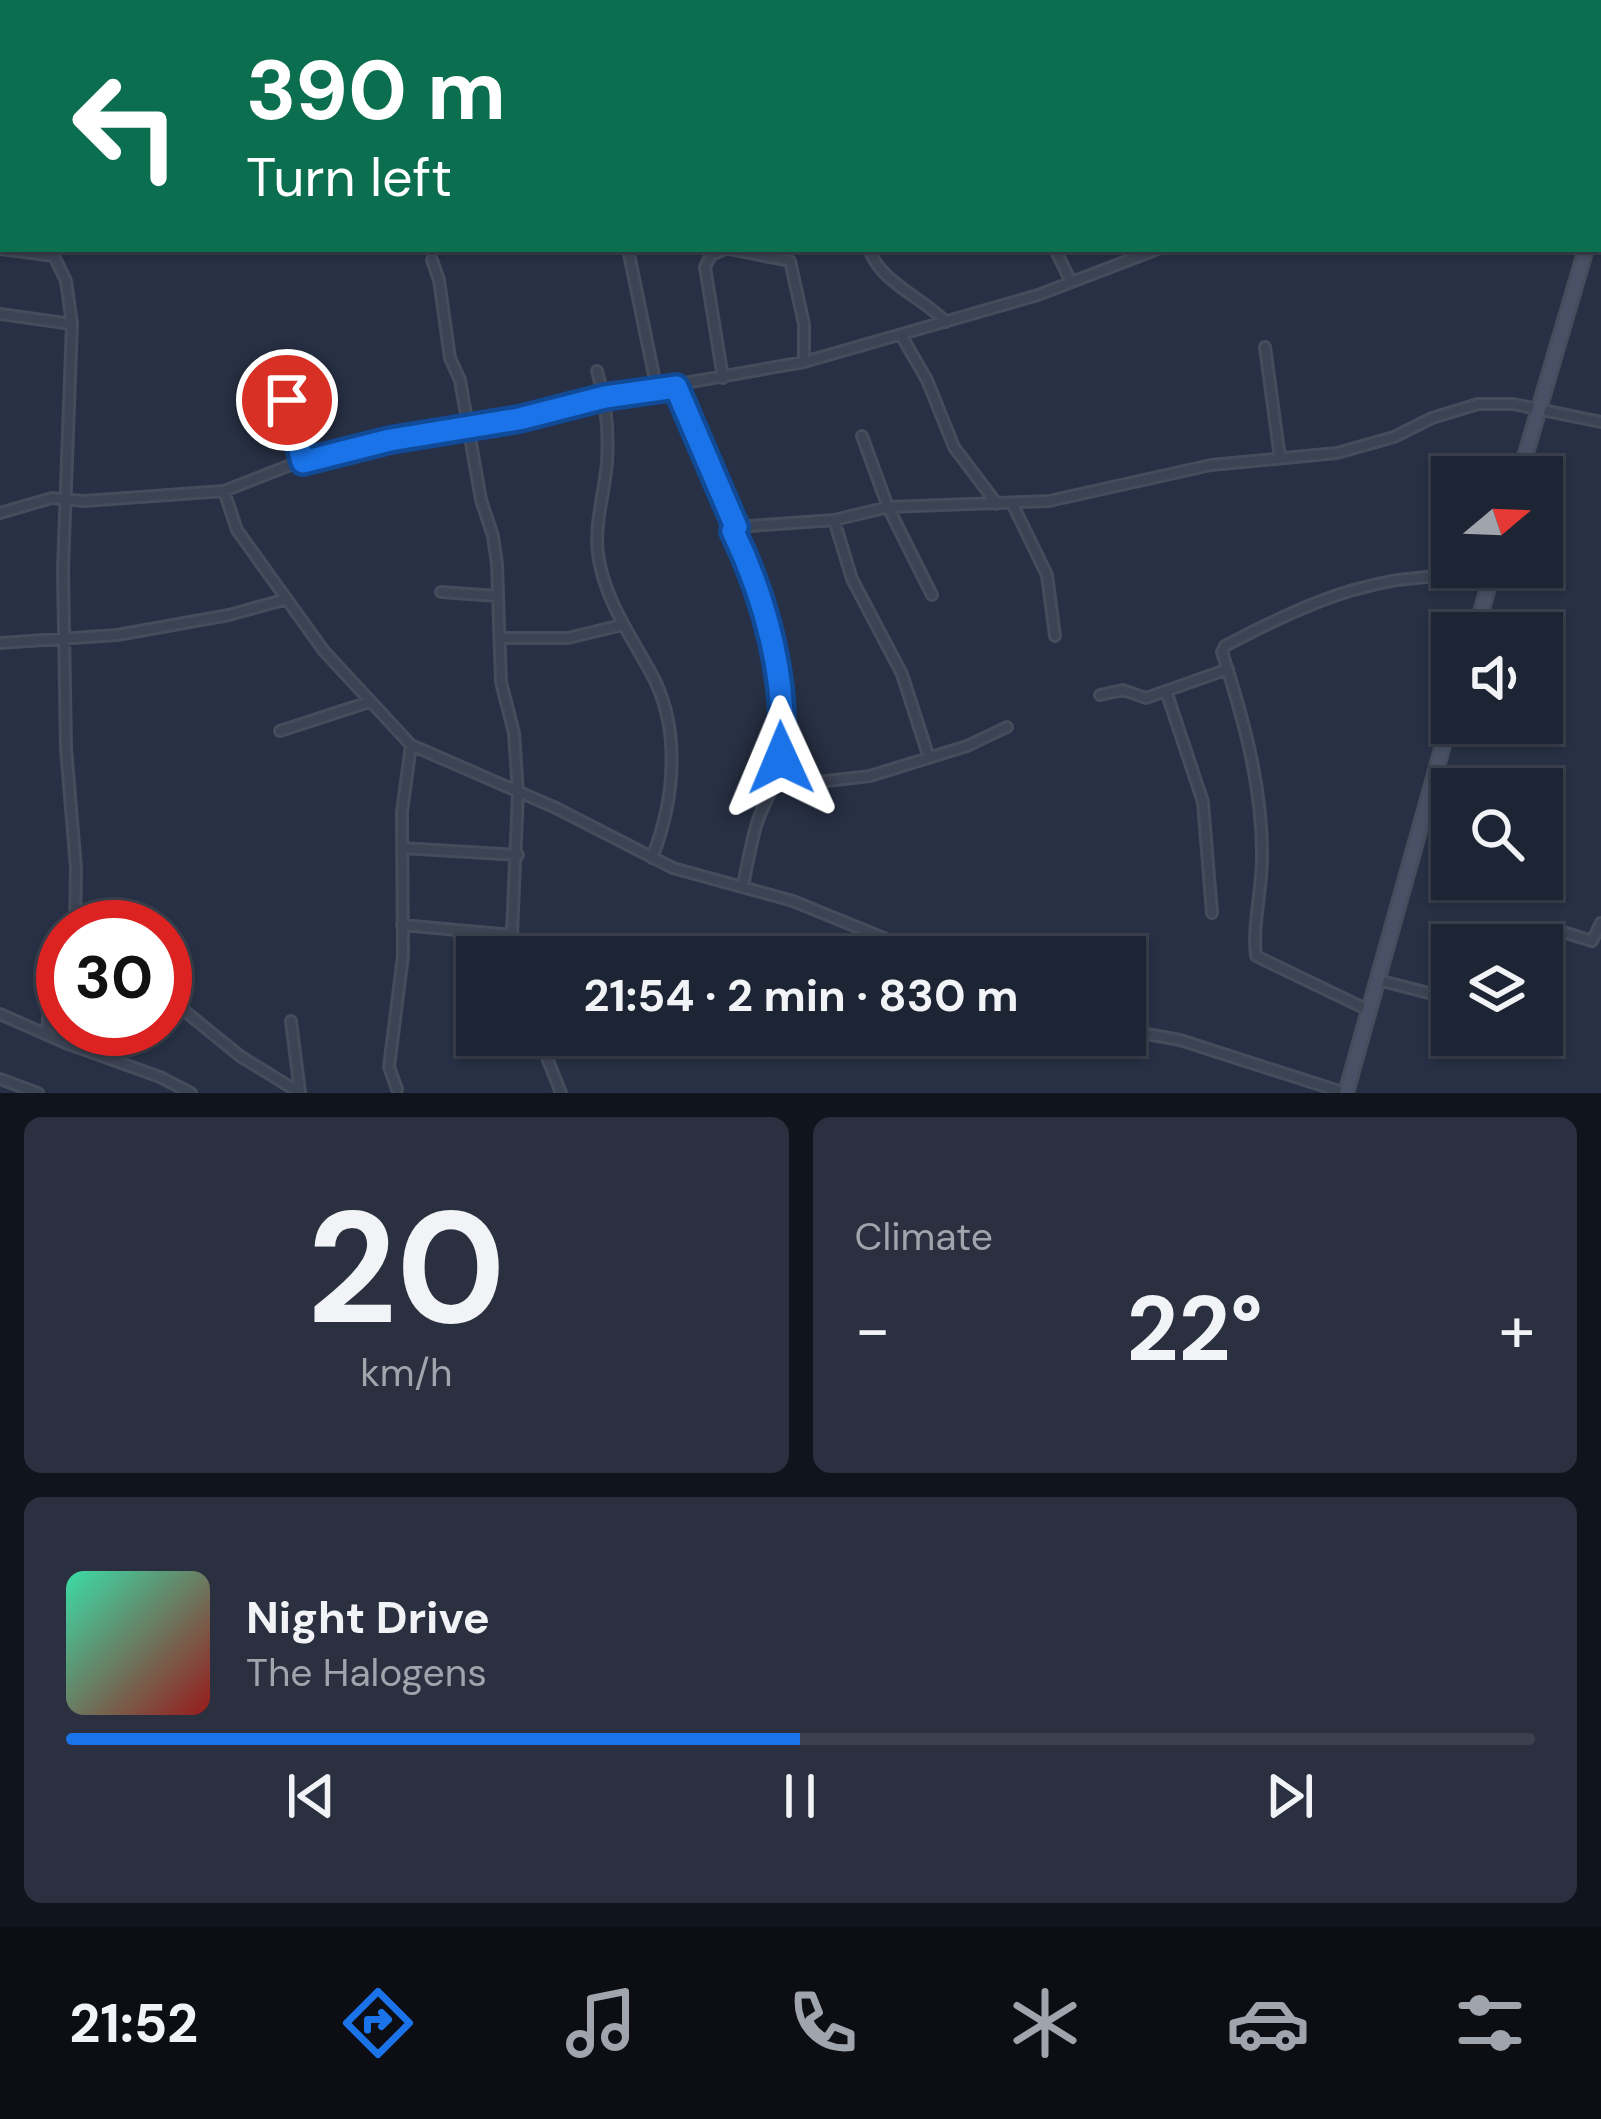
<!DOCTYPE html>
<meta charset="utf-8">
<style>
body{margin:0;font-family:"DM Sans",sans-serif;background:#2a303f;color:#f1f3f6;height:100vh;display:flex;flex-direction:column;font-size:45px;white-space:nowrap}
*{box-sizing:border-box;margin:0}
p{font-size:39px;color:#a0a4ac}
.icon{flex:none;width:66px;height:66px;fill:none;stroke:currentColor;stroke-width:2;stroke-linecap:round;stroke-linejoin:round}
.map{position:relative;height:1093px;overflow:hidden}
.details{display:flex;flex-direction:column;gap:24px;padding:24px;background:#10141c;flex:1}
.details>*{flex:none}
.hud{position:absolute;left:0px;top:0px;width:1602px;height:252px;box-shadow:0 3px 9px #0004,0 0 0 3px #3b414e;background:#0b6e4f;color:#fff;overflow:hidden}
.needle{width:78px;rotate:71deg}
.controls{position:absolute;left:1431px;top:456px;display:grid;gap:24px}
.controls a{display:grid;place-items:center;width:132px;height:132px;border-radius:0px;background:#1d2433;box-shadow:0 3px 9px #0004,0 0 0 3px #3b414e;font-size:60px}
.speed{position:absolute;left:36px;top:900px;display:flex;gap:24px;font-size:60px;font-weight:700;text-align:center}
.speed>*{display:grid;place-content:center;width:156px;height:156px;border-radius:50%;background:#1d2433;box-shadow:0 3px 9px #0004,0 0 0 3px #3b414e;line-height:1}
.speed .limit{border:18px solid #d22;background:#fff;color:#111}
.pin{position:absolute;display:grid;place-items:center;width:102px;height:102px;color:#fff;margin:-51px;border:6px solid #fff;border-radius:50%;box-shadow:0 3px 12px #0007}
.me{position:absolute;width:132px;margin:-66px;rotate:359deg;stroke-linejoin:round;filter:drop-shadow(0 0 9px #0008)}
.turn{display:flex;align-items:center;gap:42px;height:252px;padding:0 48px;font-size:54px}
.turn .icon{width:156px;height:156px;stroke-width:2.5}
.turn b{display:block;font-size:84px;line-height:102px}
.big{font-size:90px;font-weight:700;line-height:1.1}
.details .card{flex:1;display:flex;flex-direction:column;justify-content:center;gap:18px;min-width:0;padding:0 42px;border-radius:18px;background:#2a303f}
.details .dial{align-items:center;gap:0}
.dial b{font-size:156px;line-height:1}
.song{display:flex;align-items:center;gap:36px}
.cover{width:144px;height:144px;border-radius:18px;background:linear-gradient(135deg,hsl(160 70% 55%),hsl(0 70% 35%))}
.played{height:12px;border-radius:6px;background:linear-gradient(90deg,#1a73e8 50%,#3b414e 50%)}
.keys{display:flex;justify-content:space-around;direction:ltr}
.heat{display:flex;justify-content:space-between;align-items:center;font-size:66px;direction:ltr}
.details .tiles{flex:1;display:grid;gap:24px;grid-template-columns:1fr 1fr}
.card:last-child{grid-column:span 2}
.trip{position:absolute;left:456px;top:936px;width:690px;height:120px;border-radius:0px;background:#1d2433;box-shadow:0 3px 9px #0004,0 0 0 3px #3b414e;font-weight:700;line-height:120px;text-align:center}
.dock{display:flex;height:192px;justify-content:space-around;align-items:center;background:#0c0e14;color:#a0a4ac}
.dock .icon{width:84px;height:84px}
.dock .active{color:#1a73e8}
.dock b{font-size:54px;color:#f1f3f6}
.map>svg:first-child{display:block}
.lines{fill:none;stroke-linecap:round;stroke-linejoin:round}
.street-casing{stroke:#454c5c;stroke-width:14}
.secondary-casing{stroke:#454c5c;stroke-width:18}
.street{stroke:#3c4353;stroke-width:8}
.secondary{stroke:#4a5166;stroke-width:12}
.route-casing{stroke:#114b97;stroke-width:30}
.route{stroke:#1a73e8;stroke-width:21}
</style>
<div class="map">
<svg width="1601" height="1093" viewBox="0 0 1601 1093">
<rect width="100%" height="100%" fill="#273044"/>
<g class="lines">
<defs>
<path id="street" d="M1570,0L1572,3
M702,3V0
M861,3L867,0
M1599,48L1601,51
M1599,221L1601,226
M0,249L54,256L66,281L72,324
M628,249L657,390
M729,249L790,261L804,324V362
M869,249C880,282 923,298 946,322
M1055,249L1071,282
M432,260L439,280L450,358L460,380L481,500L493,536L497,564L501,682L514,733L518,793L511,957
M0,314L72,324L63,569L66,748L76,868L75,927
M901,335L927,380L954,447L997,504
M1265,347L1280,458
M597,371C606,400 609,431 607,462C605,491 594,524 598,554C604,598 629,633 650,671C682,728 675,799 652,858
M275,372L293,417L303,461
M723,378L705,267L711,255L725,249
M676,387L736,527L733,531C763,595 793,691 780,763C776,785 764,802 757,823C751,843 747,865 743,886
M862,436L888,507L932,595
M224,491L237,530L324,651L411,745L556,808L673,868L793,901L891,941L917,944L951,957
M1012,503L1047,575L1055,636
M0,513L52,498L84,501L224,491L288,466L390,440L519,419L605,397L804,362L1038,295L1158,249
M834,520L852,579L902,674L929,758
M736,527L834,520L888,507L1049,501L1211,465L1337,453L1394,437L1432,418L1478,404H1513L1601,422
M441,592L497,596
M500,638H568L622,625
M0,643L117,635L229,615L287,599
M1166,691L1203,802L1212,913
M1100,695L1123,690L1146,698L1228,669
M280,731L369,702
M775,783L792,785L870,776L967,746L1007,727
M402,848L518,855
M402,925L513,935
M1563,932L1592,941L1601,923
M1378,980L1452,999
M165,995L240,1056L300,1093
M1368,1010L1256,956C1252,923 1263,887 1262,853C1262,785 1243,717 1222,652L1225,646C1313,599 1388,567 1490,578
M0,1014L68,1044L160,1077L191,1093
M291,1021L300,1092
M1125,1030L1180,1040L1345,1093
M47,1032L51,979L63,941
M538,1035L561,1093
M0,1079L38,1093
M397,1089L389,1067L403,956L402,812L411,745"/>
<path id="secondary" d="M1430,0L1436,3
M1599,84L1601,85
M1599,207L1601,199
M1519,477L1586,249
M1475,633L1494,567
M1346,1093L1452,713"/>
</defs>
<use href="#street" class="street-casing"/>
<use href="#secondary" class="secondary-casing"/>
<use href="#street" class="street"/>
<use href="#secondary" class="secondary"/>
</g>
<g class="lines">
<defs>
<path id="route" d="M287,400L303,462L390,440L519,419L605,397L676,387L736,527L733,531C766,600 788,682 781,758"/>
</defs>
<use href="#route" class="route-casing"/>
<use href="#route" class="route"/>
</g>
</svg>
<div class="controls">
<a><svg class="needle" viewBox="-14 -14 28 28"><path d="M0-13l5 13h-10z" fill="#e53935"/><path d="M0 13l5-13h-10z" fill="#a0a4ac"/></svg></a>
<a><svg class="icon" aria-label="sound" viewBox="0 0 24 24"><path d="M4 9h4l5-4v14l-5-4H4zM17 9q2 3 0 6"/></svg></a>
<a><svg class="icon" aria-label="search" viewBox="0 0 24 24"><circle cx="10" cy="10" r="6"/><path d="M15 15l6 6"/></svg></a>
<a><svg class="icon" aria-label="layers" viewBox="0 0 24 24"><path d="M12 4l9 5-9 5-9-5zM3 14l9 5 9-5"/></svg></a>
</div>
<div class="speed"><div class="limit">30</div></div>
<div class="pin" style="left:287px;top:400px;background:#d93025"><svg class="icon" aria-label="arrive" viewBox="0 0 24 24"><path d="M6 21V4h12l-3 4 3 4H6"/></svg></div>
<svg class="me" style="left:781px;top:758px" viewBox="-20 -20 40 40"><path d="M0-17L14 15 0 8-14 15z" fill="#1a73e8" stroke="#fff" stroke-width="4"/></svg>
<div class="trip">21:54 · 2 min · 830 m</div>
<div class="hud">
<div class="turn"><svg class="icon" aria-label="left" viewBox="0 0 24 24"><path d="M17 20v-9H6M10 6l-5 5 5 5"/></svg><div><b>390 m</b>Turn left</div></div>
</div>
</div>
<section class="details">
<div class="tiles">
<div class="card dial"><b>20</b><p>km/h</p></div>
<div class="card"><p>Climate</p>
<div class="heat"><a>−</a><b class="big">22°</b><a>+</a></div>
</div>
<div class="card">
<div class="song"><i class="cover"></i><div><b>Night Drive</b><p>The Halogens</p></div></div>
<div class="played"></div>
<div class="keys"><svg class="icon" aria-label="previous" viewBox="0 0 24 24"><path d="M18 5L8 12l10 7zM5 5v14"/></svg><svg class="icon" aria-label="pause" viewBox="0 0 24 24"><path d="M8 5v14M16 5v14"/></svg><svg class="icon" aria-label="next" viewBox="0 0 24 24"><path d="M6 5l10 7-10 7zM19 5v14"/></svg></div>
</div>
</div>
</section>
<nav class="dock">
<b>21:52</b>
<svg class="icon active" aria-label="directions" viewBox="0 0 24 24"><path d="M12 3l9 9-9 9-9-9zM9 14v-3h6M13 9l2 2-2 2"/></svg>
<svg class="icon" aria-label="music" viewBox="0 0 24 24"><path d="M9 18V5l10-2v13"/><circle cx="6" cy="18" r="3"/><circle cx="16" cy="16" r="3"/></svg>
<svg class="icon" aria-label="phone" viewBox="0 0 24 24"><path d="M5 4h4l2 5-3 2q2 4 5 5l2-3 5 2v4C11 20 4 13 5 4z"/></svg>
<svg class="icon" aria-label="climate" viewBox="0 0 24 24"><path d="M12 3v18M4 7l16 10M4 17L20 7"/></svg>
<svg class="icon" aria-label="car" viewBox="0 0 24 24"><path d="M5 17H2v-5l4-1 3-4h7l3 4 3 1v5h-3M9 17h6M6 11h13"/><circle cx="7" cy="17" r="2"/><circle cx="17" cy="17" r="2"/></svg>
<svg class="icon" aria-label="filters" viewBox="0 0 24 24"><path d="M4 7h16M4 17h16"/><circle cx="9" cy="7" r="2"/><circle cx="15" cy="17" r="2"/></svg>
</nav>
